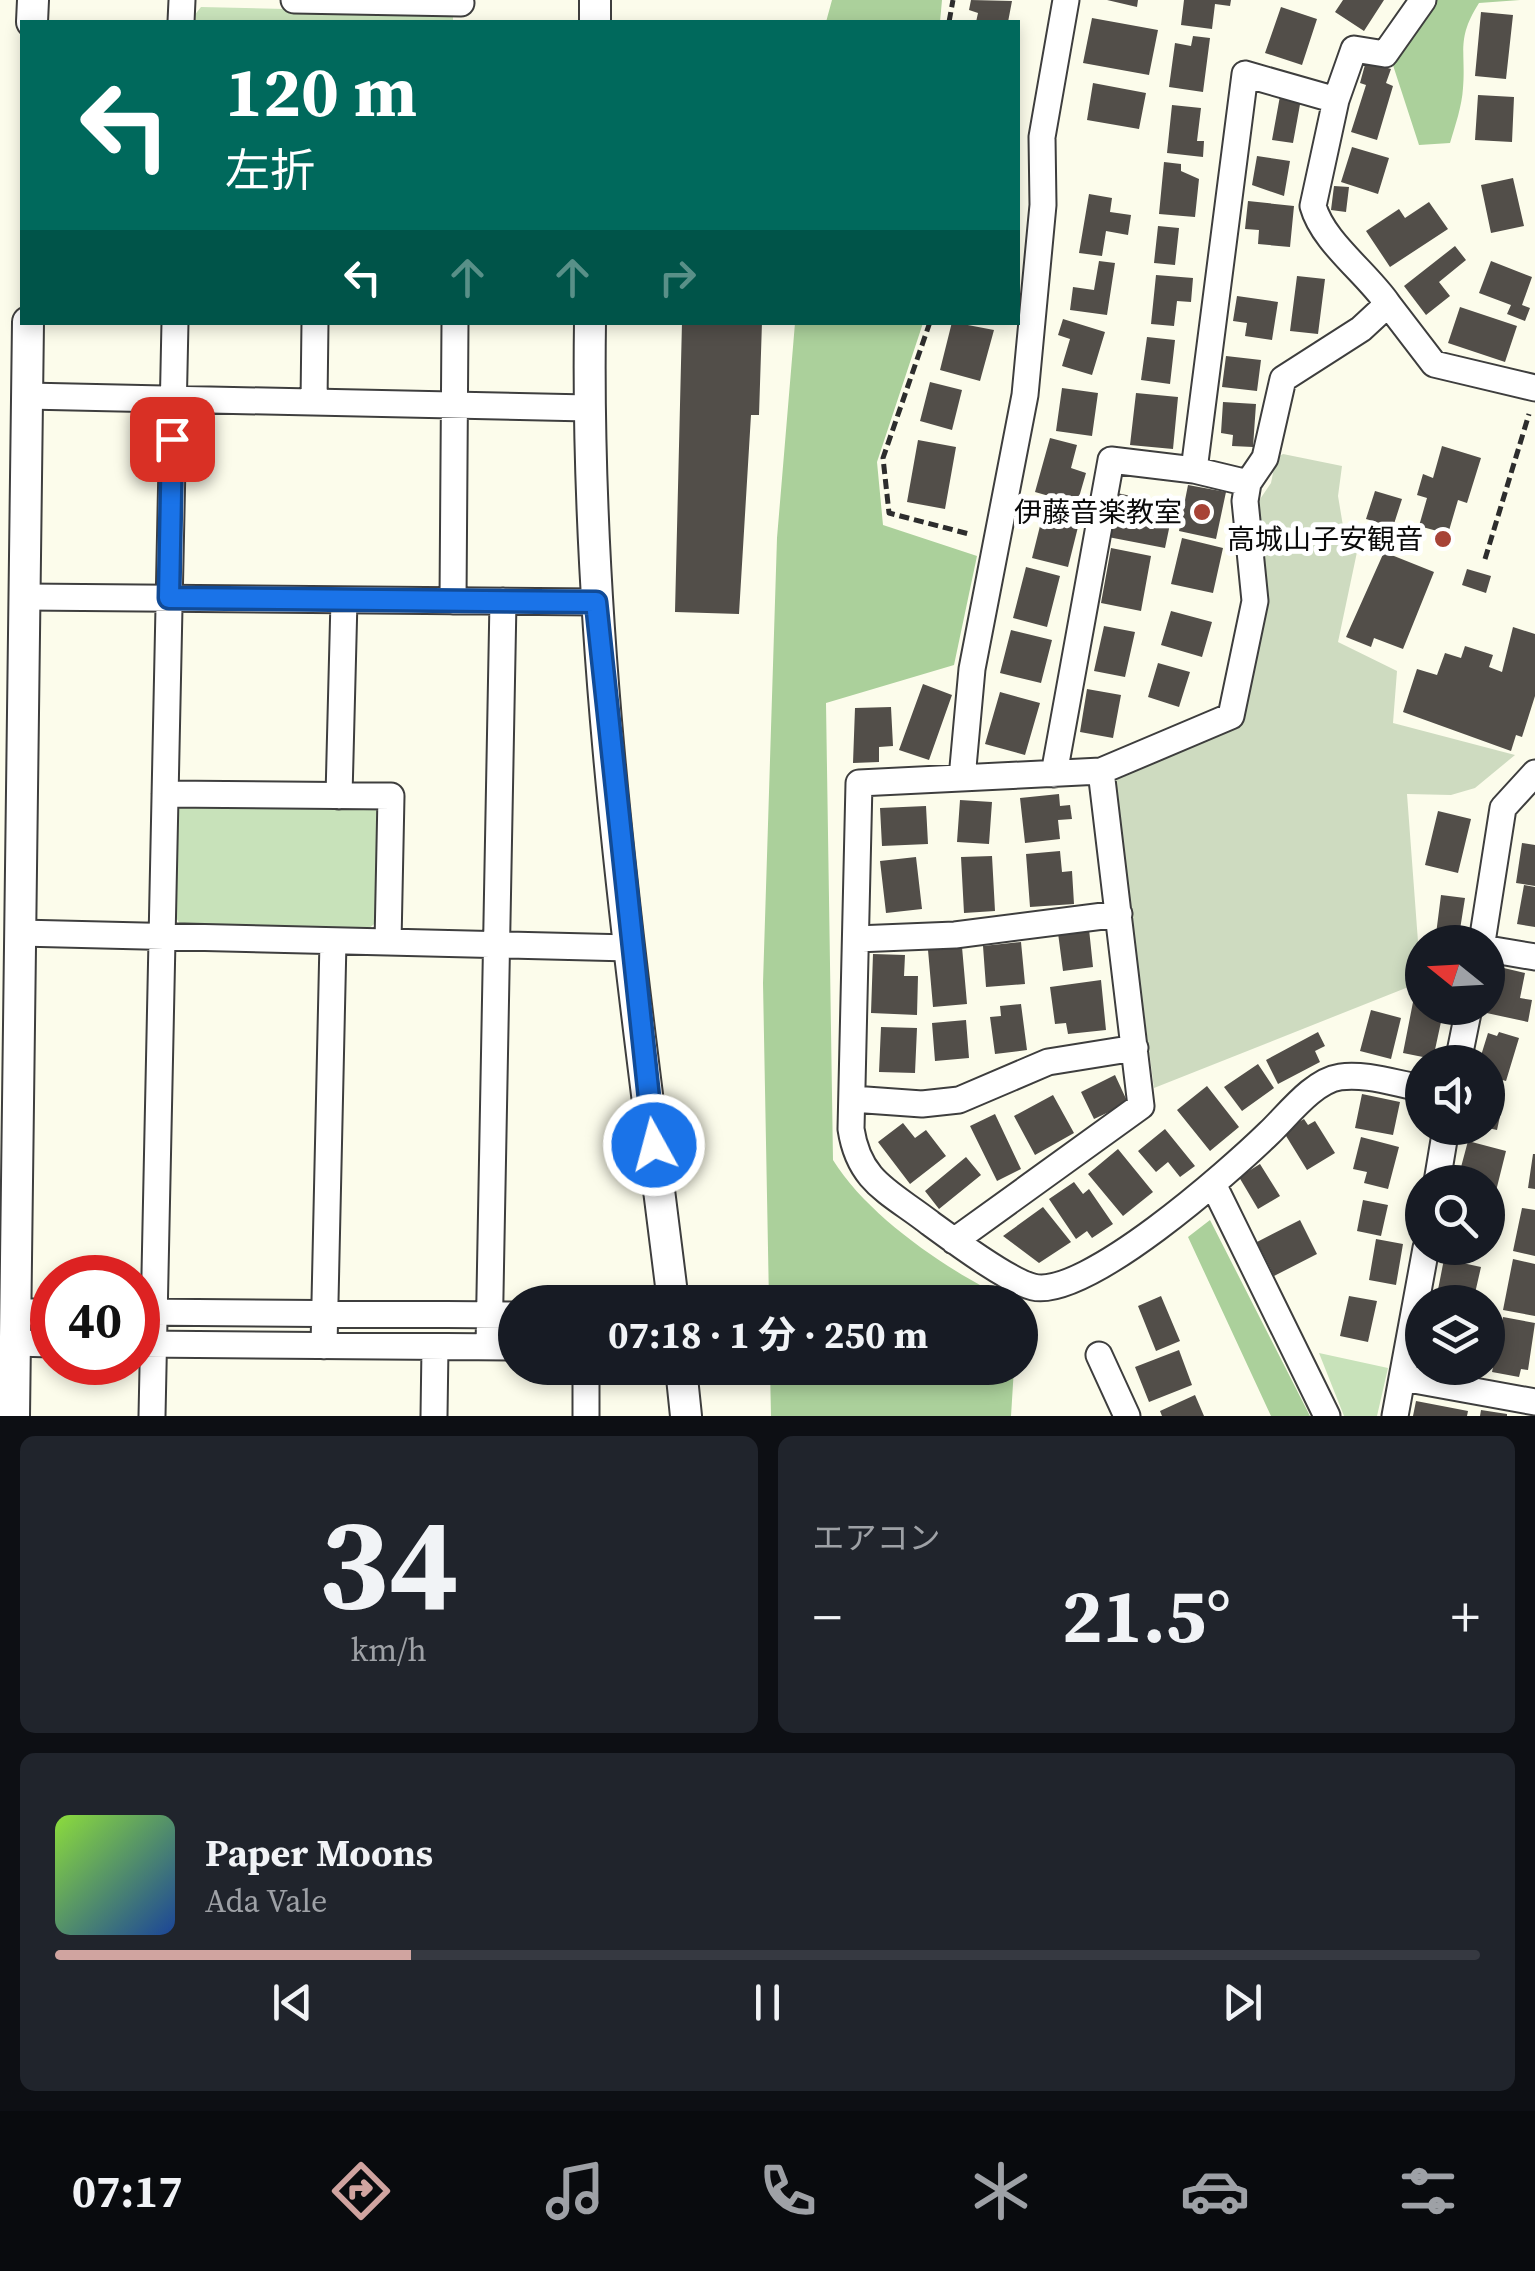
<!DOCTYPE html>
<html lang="ja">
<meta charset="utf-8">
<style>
body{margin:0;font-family:"Source Serif 4","Noto Sans JP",serif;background:#20242c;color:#f1f3f6;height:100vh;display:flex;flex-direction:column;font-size:38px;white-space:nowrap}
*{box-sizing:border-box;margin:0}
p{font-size:32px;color:#9ea1a6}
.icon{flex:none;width:55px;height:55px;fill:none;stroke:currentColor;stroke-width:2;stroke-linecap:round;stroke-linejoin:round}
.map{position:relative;height:1416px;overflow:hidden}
.details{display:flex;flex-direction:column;gap:20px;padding:20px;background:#0d0f14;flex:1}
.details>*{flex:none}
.banner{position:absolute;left:20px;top:20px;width:1000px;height:305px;border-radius:0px;box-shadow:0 5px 15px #0003;background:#00695c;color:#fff;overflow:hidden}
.needle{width:65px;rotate:288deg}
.fabs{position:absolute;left:1405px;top:925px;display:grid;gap:20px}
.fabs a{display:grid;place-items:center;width:100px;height:100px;border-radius:50%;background:#171b24;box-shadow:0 5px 15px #0003;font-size:50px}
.speed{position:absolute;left:30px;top:1255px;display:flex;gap:20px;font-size:50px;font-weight:700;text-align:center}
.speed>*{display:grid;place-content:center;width:130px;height:130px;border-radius:50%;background:#171b24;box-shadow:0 5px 15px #0003;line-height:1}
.speed .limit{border:15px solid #d22;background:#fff;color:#111}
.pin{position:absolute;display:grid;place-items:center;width:85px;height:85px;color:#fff;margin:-42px;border-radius:20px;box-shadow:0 5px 15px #0006}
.me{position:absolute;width:110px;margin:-55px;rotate:353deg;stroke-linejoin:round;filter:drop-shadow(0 0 8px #0008)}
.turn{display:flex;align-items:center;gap:35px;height:210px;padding:0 40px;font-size:45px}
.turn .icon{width:130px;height:130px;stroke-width:2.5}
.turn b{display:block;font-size:70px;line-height:85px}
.lanes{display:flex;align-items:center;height:95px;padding:0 40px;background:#0003;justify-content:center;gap:50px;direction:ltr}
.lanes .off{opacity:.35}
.big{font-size:75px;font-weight:700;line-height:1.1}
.details .card{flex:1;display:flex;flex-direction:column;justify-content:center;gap:15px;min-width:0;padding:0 35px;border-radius:15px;background:#20242c}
.details .dial{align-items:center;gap:0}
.dial b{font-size:130px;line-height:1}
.song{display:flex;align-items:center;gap:30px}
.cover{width:120px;height:120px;border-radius:15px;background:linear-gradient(135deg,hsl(90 70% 55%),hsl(220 70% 35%))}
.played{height:10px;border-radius:5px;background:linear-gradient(90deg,#d0a4a0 25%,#363941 25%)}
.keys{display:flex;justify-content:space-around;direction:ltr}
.heat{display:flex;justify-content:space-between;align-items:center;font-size:55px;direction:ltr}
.details .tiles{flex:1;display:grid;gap:20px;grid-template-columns:1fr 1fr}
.card:last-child{grid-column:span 2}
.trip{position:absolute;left:498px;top:1285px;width:540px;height:100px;border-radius:50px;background:#171b24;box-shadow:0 5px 15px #0003;font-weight:700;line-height:100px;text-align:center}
.tabs{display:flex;height:160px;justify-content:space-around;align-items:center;background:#090b0e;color:#9ea1a6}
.tabs .icon{width:70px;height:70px}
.tabs .active{color:#d0a4a0}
.tabs b{font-size:45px;color:#f1f3f6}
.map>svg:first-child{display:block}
.green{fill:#c8e2ba}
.forest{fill:#abd09b}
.cemetery{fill:#cedbc0}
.building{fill:#524e49}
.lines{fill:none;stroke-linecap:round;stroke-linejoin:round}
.minor-casing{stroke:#3e3e3e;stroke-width:29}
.tertiary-casing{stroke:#3e3e3e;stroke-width:34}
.path{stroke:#2d2d2d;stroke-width:5;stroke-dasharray:10 5;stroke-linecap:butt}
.minor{stroke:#fff;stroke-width:25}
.tertiary{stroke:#fff;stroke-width:30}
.route-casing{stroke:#114b97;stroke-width:25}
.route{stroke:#1a73e8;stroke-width:18}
.poi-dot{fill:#a74336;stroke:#fff;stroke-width:4}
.labels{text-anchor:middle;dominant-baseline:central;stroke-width:10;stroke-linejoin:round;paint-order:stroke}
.poi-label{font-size:28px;fill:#0b0b0b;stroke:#fff;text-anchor:end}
</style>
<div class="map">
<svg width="1535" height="1416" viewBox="0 0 1535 1416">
<rect width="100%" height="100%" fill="#fcfceb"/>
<path class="green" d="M201,7L453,13V22H189Z
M185,804H370L381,814L380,919L367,930L181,925L171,911L173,814Z
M1319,1353L1388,1368L1377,1416H1344Z"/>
<path class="forest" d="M832,0H942L940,22H826Z
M1427,0H1520L1479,3C1456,39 1466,51 1463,88C1462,106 1455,126 1450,143L1419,145L1390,56Z
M795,323H923L877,462L883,525L977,556L954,665L826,703L833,1160C869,1218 951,1273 1013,1302H769L763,983L777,538Z
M1210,1220L1310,1416H1271L1188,1237Z
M770,1368H1014L1011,1416H771Z"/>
<path class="cemetery" d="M1283,454L1342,466L1338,496L1343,526L1357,552L1338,642L1397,671L1393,723L1515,755L1475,788L1451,795L1407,794L1421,982L1154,1088L1112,774L1242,719L1268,608L1256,505L1271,483L1276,458Z"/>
<path class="building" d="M971,0L1012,1L1008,22H976L978,13L969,10Z
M1107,0H1138L1137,7Z
M1184,0H1231L1230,6L1215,4L1212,29L1181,25Z
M1343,0H1384L1364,31L1335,12Z
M1281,7L1317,19L1302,65L1265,53Z
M1481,12L1513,15L1506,79L1475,76Z
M1092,18L1158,30L1149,75L1083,63Z
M1193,36L1210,38L1203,92L1169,87L1175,43L1191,46Z
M1366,61L1391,69L1386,83L1393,86L1377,140L1351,132L1366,85L1360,83Z
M1093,83L1146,93L1139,129L1087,120Z
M1478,95L1514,97L1512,142L1475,140Z
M1280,96L1301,99L1293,143L1272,140Z
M1172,105L1201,108L1197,141H1204L1203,157L1167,153Z
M1352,147L1389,158L1378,194L1341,182Z
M1257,156L1290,161L1284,196L1252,185Z
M1164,162L1181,164V171L1199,179L1195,217L1159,214Z
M1513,178L1524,226L1491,233L1481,185Z
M1334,186L1349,187L1346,212L1331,210Z
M1089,194L1112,198L1110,212L1131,215L1128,235L1106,231L1102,256L1079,253Z
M1248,201L1294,206L1290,247L1258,244L1259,230L1245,229Z
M1429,202L1448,229L1390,267L1366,231L1399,209L1405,218Z
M1158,226L1179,228L1175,265L1154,263Z
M1455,246L1466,260L1439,282L1450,296L1426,315L1404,286Z
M1099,261L1115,263L1107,315L1070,310L1073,287L1094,290Z
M1491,261L1532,277L1522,305L1530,308L1525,321L1507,314L1511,305L1479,293Z
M1156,275L1193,278L1191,302L1177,301L1174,326L1151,324Z
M1297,276L1325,279L1318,334L1290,331Z
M1237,296L1278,302L1272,340L1245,336L1247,323L1233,321Z
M1460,307L1517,326L1505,362L1448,343Z
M1063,319L1105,332L1092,375L1062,366L1070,339L1058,335Z
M682,322H762L759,415H751L739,614L675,612Z
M952,322L994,330L980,381L940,370Z
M1147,337L1175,340L1170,384L1141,380Z
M1226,356L1261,360L1257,391L1222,387Z
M930,382L962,390L952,430L920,421Z
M1062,388L1098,393L1092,436L1056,431Z
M1136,393L1178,397L1173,449L1130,445Z
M1223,402L1256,404L1253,447L1232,446L1233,435L1221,433Z
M1050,438L1077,445L1071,468L1086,473L1077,504L1035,492Z
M918,440L956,447L945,509L907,502Z
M1442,446L1481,458L1467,503L1458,500L1448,534L1419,526L1427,498L1417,495L1423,474L1433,478Z
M1188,485L1226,492L1216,539L1179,531Z
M1375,491L1402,499L1393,527L1366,519Z
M1117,493L1174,505L1165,548L1108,537Z
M1042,518L1078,527L1068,567L1032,558Z
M1182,538L1223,548L1213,593L1171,584Z
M1111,548L1151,556L1141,611L1101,603Z
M1384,552L1434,572L1403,649L1374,638L1371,647L1346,637Z
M1026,567L1060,576L1047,627L1013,618Z
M1467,569L1491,576L1486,593L1462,585Z
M1171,611L1212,622L1202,657L1161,645Z
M1104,626L1135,632L1125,677L1094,671Z
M1513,627L1535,634V696L1522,737L1516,735L1511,751L1403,712L1417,669L1437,675L1445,653L1461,658L1465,646L1493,655L1489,667L1502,672Z
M1011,630L1052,640L1041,683L1000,673Z
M1158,663L1190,672L1179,707L1148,697Z
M923,684L952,695L929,760L899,750Z
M1087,689L1121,695L1113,738L1080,732Z
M1000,692L1040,703L1025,755L985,744Z
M891,707L893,746L879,747V762L853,763L855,708Z
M1059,794L1060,806L1070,805L1072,819L1058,820L1060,839L1025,843L1020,798Z
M960,800L992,802L989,844L957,842Z
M926,806L928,844L882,846L880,808Z
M1438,811L1471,819L1458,873L1425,865Z
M1522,843L1535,845V886L1516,883Z
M1060,851L1062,872L1072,871L1074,904L1030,907L1026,854Z
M992,856L995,911L964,913L961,857Z
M916,857L922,909L886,913L880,861Z
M1524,885L1535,887V927L1517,924Z
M1441,895L1465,898L1458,942H1435Z
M1089,929L1093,967L1063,971L1058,933Z
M1021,942L1025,984L986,987L983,946Z
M962,947L967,1004L933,1007L928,950Z
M873,954L905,955L904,976H918L917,1015L871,1013Z
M1491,965L1525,973L1520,998L1532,1000L1528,1022L1482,1012L1488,1008Z
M1101,980L1106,1030L1068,1034L1066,1023L1055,1024L1050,987Z
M1415,992L1422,993V1008H1444L1433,1059L1403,1053Z
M1021,1004L1027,1050L995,1054L990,1017L1001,1016L1000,1006Z
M1371,1010L1401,1018L1391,1059L1360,1051Z
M966,1020L969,1058L935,1061L932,1023Z
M881,1027L917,1028L915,1073L879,1072Z
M1318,1032L1325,1046L1315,1051L1320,1062L1278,1084L1266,1060Z
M1499,1032L1519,1038L1506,1081L1488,1076V1062H1479L1488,1033L1497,1036Z
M1258,1064L1274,1088L1242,1111L1224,1087Z
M1115,1075L1128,1103L1094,1119L1081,1092Z
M1207,1086L1239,1127L1210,1151L1177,1110Z
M1488,1090L1505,1093L1497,1130L1488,1128Z
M1362,1094L1400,1102L1393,1135L1355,1128Z
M1053,1095L1074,1133L1035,1155L1014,1116Z
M995,1114L1021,1169L997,1181L970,1126Z
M1304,1119L1308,1125L1315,1121L1335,1153L1307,1170L1283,1131Z
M903,1123L915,1138L926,1130L946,1156L910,1184L878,1142Z
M1165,1129L1195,1166L1180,1177L1168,1162L1156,1172L1138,1151Z
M1361,1137L1399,1147L1388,1189L1364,1183L1367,1172L1353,1169Z
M1468,1141L1506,1151L1494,1199L1488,1197V1182H1457Z
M1118,1149L1153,1192L1123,1216L1088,1174Z
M1533,1154H1535V1189L1528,1188Z
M966,1157L981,1175L939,1209L925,1191Z
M1260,1164L1280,1196L1258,1209L1239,1177Z
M1074,1182L1083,1194L1089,1189L1113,1224L1092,1238L1087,1231L1076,1239L1049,1199Z
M1363,1200L1388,1205L1381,1236L1357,1231Z
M1043,1207L1071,1242L1039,1263L1003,1236Z
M1522,1208L1535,1210V1256L1513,1251Z
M1300,1220L1317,1254L1274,1276L1257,1242Z
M1376,1239L1403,1244L1396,1285L1369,1280Z
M1444,1248H1482L1480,1255Z
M1444,1259L1481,1267L1473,1302L1436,1300Z
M1513,1259L1535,1264V1316L1503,1310Z
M1161,1296L1180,1341L1156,1351L1138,1306Z
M1349,1296L1377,1301L1368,1342L1340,1336Z
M1503,1317L1535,1323L1528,1370L1521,1369L1519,1377L1492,1372Z
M1179,1350L1192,1385L1149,1402L1135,1367Z
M1195,1395L1204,1416H1162L1160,1411Z
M1416,1401L1468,1411L1467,1416H1413Z
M1481,1410L1507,1414V1416H1480Z"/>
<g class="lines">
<defs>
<path id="minor" d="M294,0L461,3
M181,22L182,0
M1336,100L1354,49L1385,54L1423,0
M1388,304L1434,364L1535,388
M27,396L588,408
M314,402L315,322
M1248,483L1194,470L1245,74L1336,100L1313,206C1323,242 1366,272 1388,304L1361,329L1283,379L1265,458L1248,483L1245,501L1255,601L1231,716L1101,771L859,783L851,1129C859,1182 890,1192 930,1223C952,1239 1008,1281 1033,1287C1085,1300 1231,1170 1269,1133C1288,1115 1313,1081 1340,1077C1365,1073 1397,1084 1422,1088
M25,597L596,602
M453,601L455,322
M1054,774L1111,460L1194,470
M962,778L972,669L1025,395L1043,205L1042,137L1066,0
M165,794L391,796L388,942
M339,796L344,600
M20,933L630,948
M856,939L955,935L1119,914
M1482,942L1503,808L1535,773
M1488,949L1535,957
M1458,1062L1469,1008
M852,1099L922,1104L959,1100L1048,1062L1135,1048
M1437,1182L1446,1128
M1214,1186L1327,1416
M954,1241L1141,1106L1101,771
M16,1312H52
M138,1312L515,1315
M15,1343L52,1344
M140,1344L515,1347
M324,1346L333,941
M489,1347L503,601
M1099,1355L1127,1416
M1403,1378L1535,1402
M152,1416L175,322
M434,1416L435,1347
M586,1416V1368
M1395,1416L1426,1248"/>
<path id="tertiary" d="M32,22L33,0
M595,22V0
M590,322C585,651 633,977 673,1302
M681,1368L686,1416
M14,1416L28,322"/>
</defs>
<use href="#minor" class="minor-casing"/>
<use href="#tertiary" class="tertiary-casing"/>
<path class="path" d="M949,22L953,0
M930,322L883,458L889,513L969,534
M1485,559L1529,414"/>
<use href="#minor" class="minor"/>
<use href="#tertiary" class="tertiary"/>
</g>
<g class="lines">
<defs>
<path id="route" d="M172,439L169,598L596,602L654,1145"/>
</defs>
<use href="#route" class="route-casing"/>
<use href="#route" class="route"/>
</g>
<g class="poi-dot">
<circle cx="1202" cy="512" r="10"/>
<circle cx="1443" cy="539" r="10"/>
</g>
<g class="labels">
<g class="poi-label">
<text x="1182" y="512">伊藤音楽教室</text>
<text x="1423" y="539">高城山子安観音</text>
</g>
</g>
</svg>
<div class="fabs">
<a><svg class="needle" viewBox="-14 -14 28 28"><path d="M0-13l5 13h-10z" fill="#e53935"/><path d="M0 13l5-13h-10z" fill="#9ea1a6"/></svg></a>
<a><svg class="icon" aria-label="sound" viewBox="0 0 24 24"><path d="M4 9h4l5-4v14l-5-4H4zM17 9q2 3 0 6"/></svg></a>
<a><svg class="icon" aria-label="search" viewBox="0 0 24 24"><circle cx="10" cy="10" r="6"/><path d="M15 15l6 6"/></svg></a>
<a><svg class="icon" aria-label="layers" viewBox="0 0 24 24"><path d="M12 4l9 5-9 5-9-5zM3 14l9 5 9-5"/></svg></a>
</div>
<div class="speed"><div class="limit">40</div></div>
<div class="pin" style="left:172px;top:439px;background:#d93025"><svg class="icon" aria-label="arrive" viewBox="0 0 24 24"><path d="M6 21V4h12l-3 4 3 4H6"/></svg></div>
<svg class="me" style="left:654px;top:1145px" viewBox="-20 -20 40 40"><circle r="17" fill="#1a73e8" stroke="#fff" stroke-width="3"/><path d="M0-11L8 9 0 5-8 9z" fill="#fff"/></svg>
<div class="trip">07:18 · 1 分 · 250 m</div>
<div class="banner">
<div class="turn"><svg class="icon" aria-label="left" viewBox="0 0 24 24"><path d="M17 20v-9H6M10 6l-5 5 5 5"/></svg><div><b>120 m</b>左折</div></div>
<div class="lanes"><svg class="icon" aria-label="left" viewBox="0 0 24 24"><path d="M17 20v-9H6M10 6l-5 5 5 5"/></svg><svg class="icon off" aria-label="ahead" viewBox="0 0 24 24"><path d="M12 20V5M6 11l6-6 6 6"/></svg><svg class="icon off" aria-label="ahead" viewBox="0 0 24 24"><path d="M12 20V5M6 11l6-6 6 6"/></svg><svg class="icon off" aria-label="right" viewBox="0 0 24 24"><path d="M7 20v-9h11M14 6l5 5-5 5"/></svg></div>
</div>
</div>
<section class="details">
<div class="tiles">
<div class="card dial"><b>34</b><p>km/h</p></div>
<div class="card"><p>エアコン</p>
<div class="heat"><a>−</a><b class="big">21.5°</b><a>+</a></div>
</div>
<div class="card">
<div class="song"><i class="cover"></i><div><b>Paper Moons</b><p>Ada Vale</p></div></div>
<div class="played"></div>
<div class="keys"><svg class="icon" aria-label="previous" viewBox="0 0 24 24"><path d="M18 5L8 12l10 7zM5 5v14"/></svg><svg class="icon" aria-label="pause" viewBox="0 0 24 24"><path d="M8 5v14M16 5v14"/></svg><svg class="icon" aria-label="next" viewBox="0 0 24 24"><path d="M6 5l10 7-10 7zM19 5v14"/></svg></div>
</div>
</div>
</section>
<nav class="tabs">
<b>07:17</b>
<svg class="icon active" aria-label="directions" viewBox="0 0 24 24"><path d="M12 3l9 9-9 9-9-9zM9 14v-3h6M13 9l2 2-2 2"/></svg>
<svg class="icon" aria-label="music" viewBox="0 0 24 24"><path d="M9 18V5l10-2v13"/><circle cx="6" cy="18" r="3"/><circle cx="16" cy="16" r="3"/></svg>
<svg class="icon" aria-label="phone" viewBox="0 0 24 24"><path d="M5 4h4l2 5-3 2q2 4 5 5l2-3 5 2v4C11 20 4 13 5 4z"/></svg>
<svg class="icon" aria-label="climate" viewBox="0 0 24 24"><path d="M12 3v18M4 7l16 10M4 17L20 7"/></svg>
<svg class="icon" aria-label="car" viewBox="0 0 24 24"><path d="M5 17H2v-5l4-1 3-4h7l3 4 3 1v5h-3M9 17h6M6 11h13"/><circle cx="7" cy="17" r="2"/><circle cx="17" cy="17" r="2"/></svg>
<svg class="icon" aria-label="filters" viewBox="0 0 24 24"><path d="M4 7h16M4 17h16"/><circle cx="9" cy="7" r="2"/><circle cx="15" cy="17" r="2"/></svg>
</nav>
